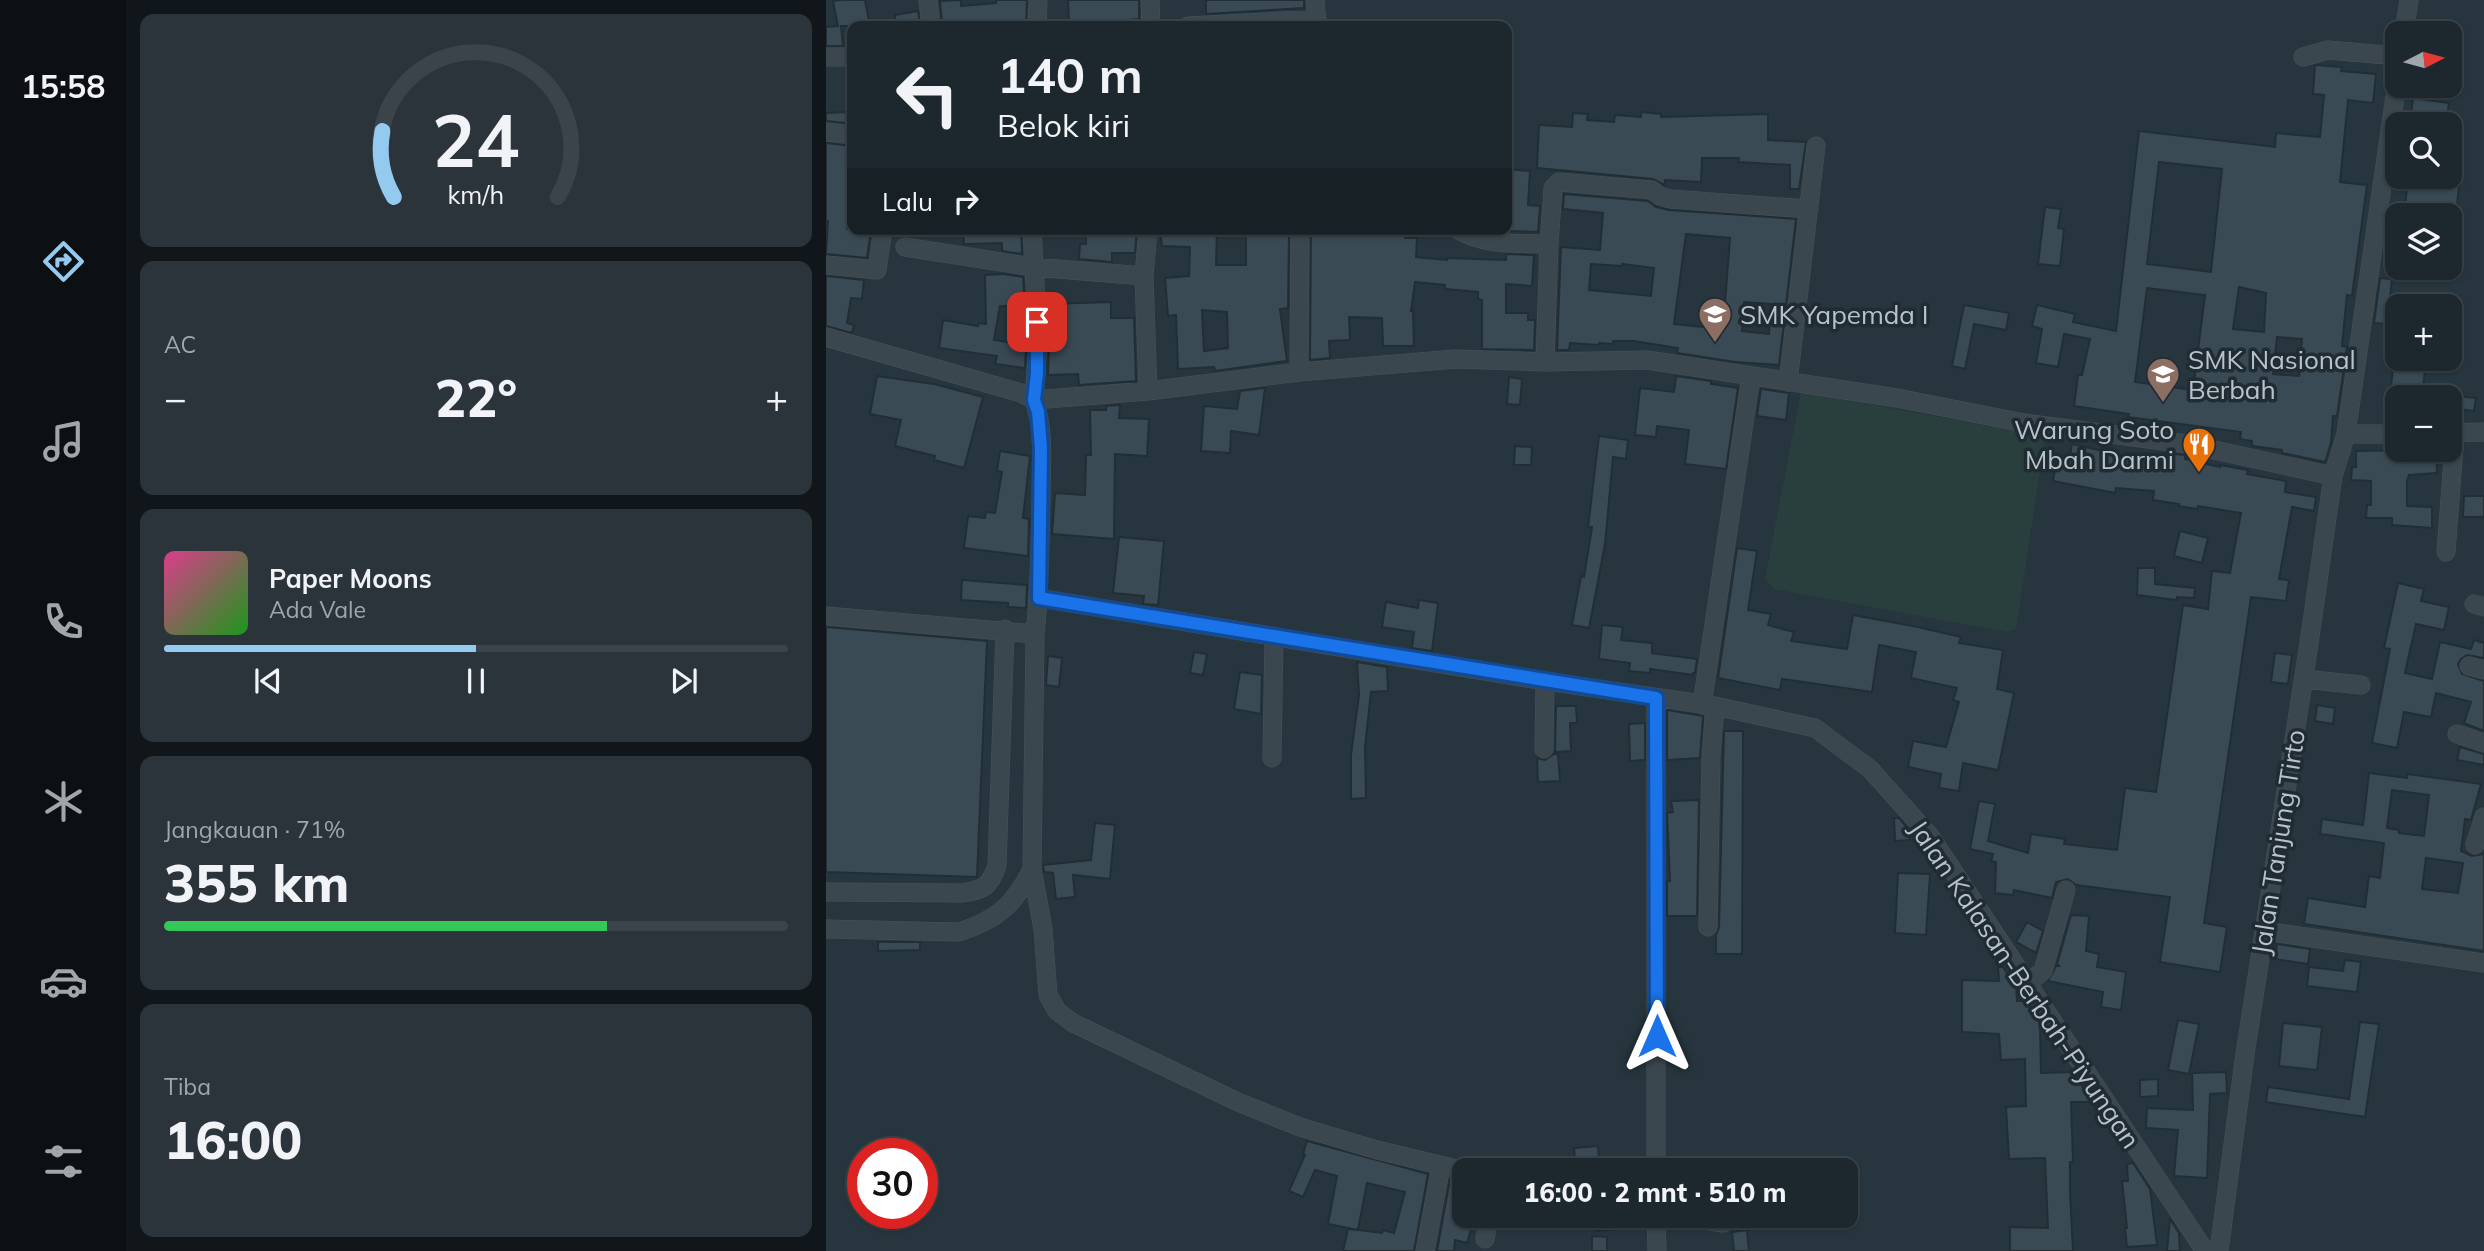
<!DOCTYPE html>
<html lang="id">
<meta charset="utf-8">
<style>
body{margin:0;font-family:Mulish,sans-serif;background:#2a343a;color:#f1f3f6;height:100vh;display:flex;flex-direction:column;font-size:26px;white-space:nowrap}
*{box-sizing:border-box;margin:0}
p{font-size:23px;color:#a0a6aa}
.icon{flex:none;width:38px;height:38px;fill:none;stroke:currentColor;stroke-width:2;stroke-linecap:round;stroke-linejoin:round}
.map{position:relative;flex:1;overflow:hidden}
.sheet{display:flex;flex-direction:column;gap:14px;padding:14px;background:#101619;width:700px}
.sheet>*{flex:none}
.hud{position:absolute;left:21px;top:21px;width:665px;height:214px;border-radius:14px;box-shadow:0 2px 5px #0004,0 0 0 2px #3b444a;background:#1d282e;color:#f1f3f6;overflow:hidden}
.needle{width:46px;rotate:84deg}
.buttons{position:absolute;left:1559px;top:21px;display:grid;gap:14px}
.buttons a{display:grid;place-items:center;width:77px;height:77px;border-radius:14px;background:#1d282e;box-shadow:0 2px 5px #0004,0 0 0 2px #3b444a;font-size:35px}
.speed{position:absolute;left:21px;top:1138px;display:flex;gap:14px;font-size:35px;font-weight:700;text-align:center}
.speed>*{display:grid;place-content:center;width:91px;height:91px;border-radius:50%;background:#1d282e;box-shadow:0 2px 5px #0004,0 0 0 2px #3b444a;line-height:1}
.speed .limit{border:10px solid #d22;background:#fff;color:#111}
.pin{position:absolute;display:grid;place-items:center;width:60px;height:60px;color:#fff;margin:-30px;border-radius:14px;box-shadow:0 4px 10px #0006}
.me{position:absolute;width:77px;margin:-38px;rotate:0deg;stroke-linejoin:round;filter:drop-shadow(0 0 5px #0008)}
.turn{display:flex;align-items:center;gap:24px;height:147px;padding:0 35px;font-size:32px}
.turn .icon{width:91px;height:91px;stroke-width:2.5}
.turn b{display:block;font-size:49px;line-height:60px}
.then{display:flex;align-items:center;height:66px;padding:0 35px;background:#0003;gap:14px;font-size:26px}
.big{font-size:52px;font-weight:800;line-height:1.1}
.sheet .card{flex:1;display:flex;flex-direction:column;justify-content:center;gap:10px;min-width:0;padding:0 24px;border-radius:14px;background:#2a343a}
.sheet .dial{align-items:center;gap:0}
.dial svg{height:182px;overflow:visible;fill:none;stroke:#3b444a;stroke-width:7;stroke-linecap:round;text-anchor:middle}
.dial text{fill:#f1f3f6;stroke:none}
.song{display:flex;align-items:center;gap:21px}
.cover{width:84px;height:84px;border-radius:10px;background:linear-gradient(135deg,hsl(330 70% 55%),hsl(120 70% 35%))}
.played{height:7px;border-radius:4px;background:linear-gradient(90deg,#95caf0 50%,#3b444a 50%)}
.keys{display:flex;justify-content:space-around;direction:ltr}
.heat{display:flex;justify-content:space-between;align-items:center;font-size:38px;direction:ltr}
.charge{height:10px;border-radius:5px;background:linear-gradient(90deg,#34c759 71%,#3b444a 0)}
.trip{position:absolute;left:626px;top:1158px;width:406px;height:70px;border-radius:14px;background:#1d282e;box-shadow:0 2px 5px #0004,0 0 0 2px #3b444a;font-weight:800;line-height:70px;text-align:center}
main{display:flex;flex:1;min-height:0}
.tab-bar{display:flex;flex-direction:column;width:126px;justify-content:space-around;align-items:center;background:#0c1012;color:#a0a6aa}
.tab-bar .icon{width:49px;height:49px}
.tab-bar .selected{color:#95caf0}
.tab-bar b{font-size:32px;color:#f1f3f6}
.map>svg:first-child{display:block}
.green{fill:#293f3d}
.building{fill:#3a4a54;stroke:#222e35;stroke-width:2;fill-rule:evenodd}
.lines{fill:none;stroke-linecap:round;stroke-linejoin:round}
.minor-casing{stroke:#47535a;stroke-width:19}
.minor{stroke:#3b474e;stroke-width:18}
.route-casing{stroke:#114b97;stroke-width:18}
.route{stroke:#1a73e8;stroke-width:12}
.labels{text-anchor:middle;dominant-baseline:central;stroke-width:7;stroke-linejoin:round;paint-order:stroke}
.poi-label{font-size:26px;fill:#b7c2c9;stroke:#202c33;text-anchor:start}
.street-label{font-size:26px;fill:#b7c2c9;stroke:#202c33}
</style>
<main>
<nav class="tab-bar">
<b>15:58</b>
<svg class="icon selected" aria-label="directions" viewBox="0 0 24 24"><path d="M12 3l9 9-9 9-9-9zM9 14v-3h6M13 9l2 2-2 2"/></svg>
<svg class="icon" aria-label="music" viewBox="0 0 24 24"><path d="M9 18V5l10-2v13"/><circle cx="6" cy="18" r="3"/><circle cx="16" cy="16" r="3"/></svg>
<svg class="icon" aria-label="phone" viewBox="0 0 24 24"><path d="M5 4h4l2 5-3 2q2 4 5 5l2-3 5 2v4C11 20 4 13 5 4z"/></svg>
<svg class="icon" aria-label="climate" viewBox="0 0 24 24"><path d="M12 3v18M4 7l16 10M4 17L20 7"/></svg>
<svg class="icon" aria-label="car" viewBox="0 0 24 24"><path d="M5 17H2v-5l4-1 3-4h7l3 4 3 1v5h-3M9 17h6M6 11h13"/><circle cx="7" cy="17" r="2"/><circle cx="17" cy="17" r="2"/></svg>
<svg class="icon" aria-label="filters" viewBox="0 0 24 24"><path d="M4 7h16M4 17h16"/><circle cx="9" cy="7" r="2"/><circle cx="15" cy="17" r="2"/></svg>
</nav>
<section class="sheet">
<div class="card dial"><svg viewBox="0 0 100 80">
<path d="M14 69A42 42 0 1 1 86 69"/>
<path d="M14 69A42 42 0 0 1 9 40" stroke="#95caf0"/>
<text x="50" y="56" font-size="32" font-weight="700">24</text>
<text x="50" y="72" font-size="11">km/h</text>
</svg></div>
<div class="card"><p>AC</p>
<div class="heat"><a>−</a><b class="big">22°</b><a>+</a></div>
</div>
<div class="card">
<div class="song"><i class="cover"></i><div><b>Paper Moons</b><p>Ada Vale</p></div></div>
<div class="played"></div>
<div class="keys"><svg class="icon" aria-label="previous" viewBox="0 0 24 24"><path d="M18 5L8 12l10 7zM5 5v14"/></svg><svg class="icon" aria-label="pause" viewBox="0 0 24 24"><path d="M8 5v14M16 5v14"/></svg><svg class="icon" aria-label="next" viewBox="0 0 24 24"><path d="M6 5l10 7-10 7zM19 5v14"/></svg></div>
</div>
<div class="card"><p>Jangkauan · 71%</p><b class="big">355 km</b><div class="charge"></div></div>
<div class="card"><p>Tiba</p><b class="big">16:00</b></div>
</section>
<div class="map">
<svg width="1658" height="1251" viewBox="0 0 1658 1251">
<rect width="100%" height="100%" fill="#27363e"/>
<path class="green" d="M975,392L1219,436L1190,629L1181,632L948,589L939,579Z"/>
<path class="building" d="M15,0H39L44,26H15L17,46H0V27L12,26L7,1Z
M135,0V6L170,3V0H201L200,26H148V21L116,24L114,1Z
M242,0H313V19L283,22V26H243Z
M380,0H478V8L380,14Z
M92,11L94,26H70L69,15Z
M1489,65L1516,67L1515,71L1550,74L1547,103L1522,100L1514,182L1541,185L1526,296L1521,295L1516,346L1521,347L1511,416H1507L1505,443L1499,462L1456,453V450L1426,446V441L1414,439L1415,432L1302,417L1303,414L1248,406L1252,375H1256L1264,339L1238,334L1232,367L1210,363L1216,329L1206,326L1211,305L1249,314L1247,322L1290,331L1313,131L1449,147L1450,133L1494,137L1498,95L1487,94ZM1333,162L1396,169L1385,272L1321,264ZM1413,287L1440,293L1438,332L1407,329ZM1321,288L1379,295L1367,390L1309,382ZM1451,337L1476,339L1473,376L1447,374Z
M1587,98L1623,103L1620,124L1602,121V124H1584Z
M20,112L21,123L0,121V113Z
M815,112L835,114V117L942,114V140L980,142L973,189H964V165L912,162L913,158H876L875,182L839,180L838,185L827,179L711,168L713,125L746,127L747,113L762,114L761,120L788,122L789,115L815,117Z
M0,143L26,146V199H21V229H45L41,258L0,254L2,221H0Z
M681,169L704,171L702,205L714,206L712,232L681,231Z
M1582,180L1633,185L1630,215H1609L1610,209L1579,206Z
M738,194L822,201L830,207L843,210L970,219L953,365L909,362L851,353L852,348L808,341H787V344L773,343V345L744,343L743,350H731L735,247L774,250L777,213L737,209ZM860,234L904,238L897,329L848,324ZM765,264L796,266V264L828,268L825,296L763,290ZM918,302L945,304L943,334L916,331Z
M1219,207L1235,209L1232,228L1238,229L1234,266L1212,264Z
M137,229H195L196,254L176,251V243L138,244Z
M260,229H311L309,253H286V262L253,259L254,244H260Z
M334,229H391L390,265H420V229H463L462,308L454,309L461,361L389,371L388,367L352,369L350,315L342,316L339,278L363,276L364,247L336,246ZM376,310L401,312L402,348L378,351Z
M485,229H579V238H591L590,257L621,260V258L680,260V254L708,255L706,286L680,284V313H702V320H709L708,350L656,349V300L652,299V292L619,289V285L589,282L585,311H587L588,346H557L556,318L523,317L524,340L503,341L504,358L484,360Z
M177,274L197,277L199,306H174L168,340L200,345L199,368L169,364L171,356L113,348L117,320L152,326L153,323L160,324L159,275Z
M0,276L38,280L36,299L25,298L21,323L28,325L26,333L0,326Z
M1554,278L1566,279L1561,324L1548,323Z
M285,302V318H308L310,381L253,385L252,374L222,375L223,342L221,304Z
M1138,305L1183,313L1180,330L1148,324L1139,369L1126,366Z
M1559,336L1572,337V354L1558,353Z
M1568,359H1600L1596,397H1564Z
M51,376L108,384L157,397L138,468L108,460L109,456L69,446L75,420L44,414Z
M850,376L885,381V384L912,388L900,469L859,464L863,430L831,426L830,437L809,435L814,388L848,392Z
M683,377L696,379L694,405L681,404Z
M439,388L433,435L405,431L404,453L375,451L378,406L411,409L414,391Z
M935,389L963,393L960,420L931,416Z
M1626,396L1650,398L1648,411L1625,408Z
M294,405L293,418L323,419L321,456L289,454L288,539L226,534L229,493L259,495L260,455H265L264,410H280V406Z
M773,436L802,440L800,459L787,457L779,544L763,628L746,625L755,576L758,577L766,527H762Z
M1246,444L1295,455L1338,460L1339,453L1359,455V459L1394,467V465L1422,470L1421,474L1460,481L1459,492L1490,497L1488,511L1466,507L1453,579L1463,580L1460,601L1425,597L1378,923L1401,927L1394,972L1334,962L1344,897L1250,885L1242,879L1230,882L1226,898L1188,890L1187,895L1169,893L1170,862L1165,861L1167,854L1144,849L1153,801L1169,804L1162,841L1202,853L1205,834L1239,839L1238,844L1291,850L1299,788L1330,792L1357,605L1382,609L1386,571L1404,573L1415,513L1372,506L1371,509L1352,506L1353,504L1327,500L1328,491L1290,488L1289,493L1227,481L1230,463L1242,465Z
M689,446L706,447L705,465H688Z
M1582,450H1610L1611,473L1583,475L1581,481V506L1606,507V528L1566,525V518H1540L1541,505H1545V481L1525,480L1526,467H1530V451Z
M174,451L204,456L197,518L203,519L202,556L138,548L142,516L159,518L160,512L169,513L176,472L171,471Z
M1638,496H1658V517H1637Z
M1354,531L1382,538L1376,563L1348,556Z
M293,537L338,541L332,605L317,604L318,596L287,593Z
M911,548L931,551L922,610L945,614L942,625L968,632L965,641L1021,649L1027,615L1092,627L1135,637L1133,643L1177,650L1171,689L1188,693L1172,770L1137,763L1133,791L1113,788L1115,774L1082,767L1087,741L1120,747L1133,702L1127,700L1131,688L1085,678L1090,652L1053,645L1046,692L956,679L954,690L892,678Z
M1312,568H1329V584L1369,588L1368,598L1351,597V600L1311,595Z
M136,580L201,585L200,608L182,607V603L135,600Z
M1572,583L1598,589L1595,601L1623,607L1618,630L1590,624L1579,673L1606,679L1614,642L1645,649L1648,640L1658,643V658L1641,655L1635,659L1632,664L1636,674L1658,681V731L1638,723L1645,702L1610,693L1605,717L1578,712L1571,748L1546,743L1564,649L1558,648Z
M593,600L612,603L606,651L586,648L588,632L556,627L560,602L592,608Z
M776,625L797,627L795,640L826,643V653L871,659L869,673H867V675L824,669V673L803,671L804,663L773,659Z
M0,627L161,641L151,877L0,872Z
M368,652L381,654L377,675L364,673Z
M1449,653L1466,655L1462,684L1445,682Z
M222,656L236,658L233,687L220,685Z
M531,662L561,667L562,691L545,692L539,747L540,798L525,799V755L533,695Z
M414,672L436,675L435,714L408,709Z
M1491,705L1509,708L1507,724L1489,721Z
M730,706H750L751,723H744L745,751L729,752Z
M841,710L877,716L874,758L841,760Z
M819,723V760L804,761L803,724Z
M898,731H917L916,954H890V935L893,927Z
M1634,747L1658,754V765L1631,760Z
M728,754H732L734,781L712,782L711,758L719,760Z
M1543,773L1581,778L1582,774L1655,784L1645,820L1639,819L1635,851L1646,856L1658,854V951L1478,924L1482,898L1539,907L1543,876L1554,878L1558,843L1494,834L1496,819L1537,825ZM1566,790L1603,795L1598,836L1573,833V830L1561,828ZM1600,858L1637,863L1632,893L1596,889Z
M873,800L871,916H841V881H844L841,813L847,812L845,801Z
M1068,818H1073L1083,830L1084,840L1069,841Z
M269,823L289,825L284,879L247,875L249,897L230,899L227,873L218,872L217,865L265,860Z
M1072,873L1104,874L1100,935L1069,933Z
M1245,915L1263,916L1260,951L1273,954L1271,967L1300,972L1295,1010L1275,1007L1277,992L1222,981L1230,966H1233L1231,964Z
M1201,922L1217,931L1210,953L1190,942Z
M52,942H94V950L52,951Z
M1451,944L1484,949L1482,964L1449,959Z
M1519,960L1535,962L1531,992L1481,986L1483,967L1517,971Z
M1172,967H1177L1190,986L1191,1001H1199L1212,1019L1214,1025L1215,1073L1247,1072V1083H1254L1265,1099V1102H1245L1247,1162H1244V1192L1247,1251H1184V1227L1222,1228L1219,1158L1183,1159L1180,1107L1200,1106L1199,1059L1175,1060L1173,1034L1136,1032V980L1173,981Z
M1352,1020L1373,1024L1363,1074L1342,1070Z
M1534,1022L1553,1024L1539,1117L1440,1102L1442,1087L1523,1099Z
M1457,1023L1496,1027L1491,1070L1453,1066Z
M1400,1072L1401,1093L1384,1094L1381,1178L1348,1176L1352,1130L1320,1128L1321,1108L1367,1110L1366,1073Z
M1332,1079V1096L1314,1097V1080Z
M481,1141L602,1174L588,1251H517L522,1229L532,1230L502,1224L511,1176L489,1170L477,1197L463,1191L479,1155L477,1154ZM541,1183L579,1192L568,1233L557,1230L556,1233L532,1230Z
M772,1146L774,1171H750L748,1148Z
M1307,1163L1324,1189L1331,1245L1301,1247L1299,1228H1301L1296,1181H1302L1301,1164Z
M624,1179L639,1183V1216H649L641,1243L629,1240L628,1251H611Z
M769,1216H800L801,1228L770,1231Z
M1344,1219L1353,1233L1354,1251H1341Z
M921,1230L923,1251H908L906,1232Z
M766,1236L781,1237V1251H766Z"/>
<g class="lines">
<defs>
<path id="minor" d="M102,0L105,26
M324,0L325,26
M489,0L491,26
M211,26L212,0
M362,26L491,19
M1578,33L1583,0
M0,57H26
M1477,57L1502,50L1572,56
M0,132L26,135
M206,229L212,342L208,400L322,391L473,372L629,359L719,362L821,360L1071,398L1198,423L1361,444L1507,476
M631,229C658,246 691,243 723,244
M79,247L207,267L318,276L322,229
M0,265L51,270L57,229
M318,276L322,391
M0,337L195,393L208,400C219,431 215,466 215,497C214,543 214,588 209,634L206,869C189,904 171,920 133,932L0,929
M719,362L723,244L727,188L733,182L826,190L834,196L844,199L983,209
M473,372L474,229
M962,382L990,146
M1624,433L1658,432
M1520,434H1572
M1620,552L1629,433
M213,598L719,681L889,706L989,728L1044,769L1104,836L1379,1251
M1648,604L1658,607
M0,616L209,634
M1643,666L1658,670
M1478,679L1535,685
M876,705L925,376
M1631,734L1658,743
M718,749L719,681
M446,758L448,636
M1649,845L1658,817
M206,869L217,929L222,995L231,1011L247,1023L412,1102L474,1127L551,1150L639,1171
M0,892L137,893C159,889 163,887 171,866L179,629
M882,927L885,755L889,706
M1438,931L1658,963
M1201,984L1217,971L1240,890
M830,1171V698
M830,1216L831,1251
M852,1216L897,1223
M659,1239L663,1216
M599,1251L615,1166
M1393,1251L1419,1054L1482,650L1507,476L1520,434L1572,76"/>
</defs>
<use href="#minor" class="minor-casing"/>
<use href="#minor" class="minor"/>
</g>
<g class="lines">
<defs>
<path id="route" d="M211,322V373L208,400L212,412L215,448L213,598L830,698L831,1036"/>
</defs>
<use href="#route" class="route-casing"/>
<use href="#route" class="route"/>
</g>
<defs>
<symbol id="school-pin" viewBox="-11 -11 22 30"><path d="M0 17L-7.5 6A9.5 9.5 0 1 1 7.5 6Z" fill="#8d6e63" stroke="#202c33"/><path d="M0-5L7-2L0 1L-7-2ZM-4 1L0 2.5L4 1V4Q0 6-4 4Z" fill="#fff"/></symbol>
<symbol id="restaurant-pin" viewBox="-11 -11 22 30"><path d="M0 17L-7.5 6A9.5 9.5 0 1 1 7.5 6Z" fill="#e8710a" stroke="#202c33"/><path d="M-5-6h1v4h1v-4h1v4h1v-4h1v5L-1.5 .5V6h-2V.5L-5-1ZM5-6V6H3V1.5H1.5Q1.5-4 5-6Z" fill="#fff"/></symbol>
</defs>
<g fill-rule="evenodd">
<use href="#school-pin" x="870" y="295" width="38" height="52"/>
<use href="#school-pin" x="1318" y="355" width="38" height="52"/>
<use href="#restaurant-pin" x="1354" y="425" width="38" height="52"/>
</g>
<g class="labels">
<g class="poi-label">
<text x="914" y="314">SMK Yapemda I</text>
<text x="1362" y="359">SMK Nasional<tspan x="1362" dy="30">Berbah</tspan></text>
<text x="1348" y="429" text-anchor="end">Warung Soto<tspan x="1348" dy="30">Mbah Darmi</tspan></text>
</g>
<g class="street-label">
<text transform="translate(1452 842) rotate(-81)">Jalan Tanjung Tirto</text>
<text transform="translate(1199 984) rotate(56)">Jalan Kalasan-Berbah-Piyungan</text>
</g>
</g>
</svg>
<div class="buttons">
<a><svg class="needle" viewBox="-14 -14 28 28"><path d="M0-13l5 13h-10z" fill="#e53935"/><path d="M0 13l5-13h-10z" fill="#a0a6aa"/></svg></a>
<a><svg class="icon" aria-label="search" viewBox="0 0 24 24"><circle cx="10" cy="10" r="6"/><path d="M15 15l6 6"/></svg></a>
<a><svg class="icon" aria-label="layers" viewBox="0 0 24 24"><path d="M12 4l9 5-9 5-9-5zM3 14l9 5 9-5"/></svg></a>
<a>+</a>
<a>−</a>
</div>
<div class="speed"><div class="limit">30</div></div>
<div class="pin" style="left:211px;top:322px;background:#d93025"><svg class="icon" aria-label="arrive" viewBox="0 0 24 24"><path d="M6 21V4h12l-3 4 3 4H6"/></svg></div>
<svg class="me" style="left:831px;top:1036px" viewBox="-20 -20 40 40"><path d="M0-17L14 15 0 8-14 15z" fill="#1a73e8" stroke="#fff" stroke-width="4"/></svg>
<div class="trip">16:00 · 2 mnt · 510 m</div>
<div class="hud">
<div class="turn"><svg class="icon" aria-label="left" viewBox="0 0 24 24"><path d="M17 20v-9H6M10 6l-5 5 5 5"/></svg><div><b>140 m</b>Belok kiri</div></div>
<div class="then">Lalu<svg class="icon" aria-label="right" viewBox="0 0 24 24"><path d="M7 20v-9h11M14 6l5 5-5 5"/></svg></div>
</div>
</div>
</main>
